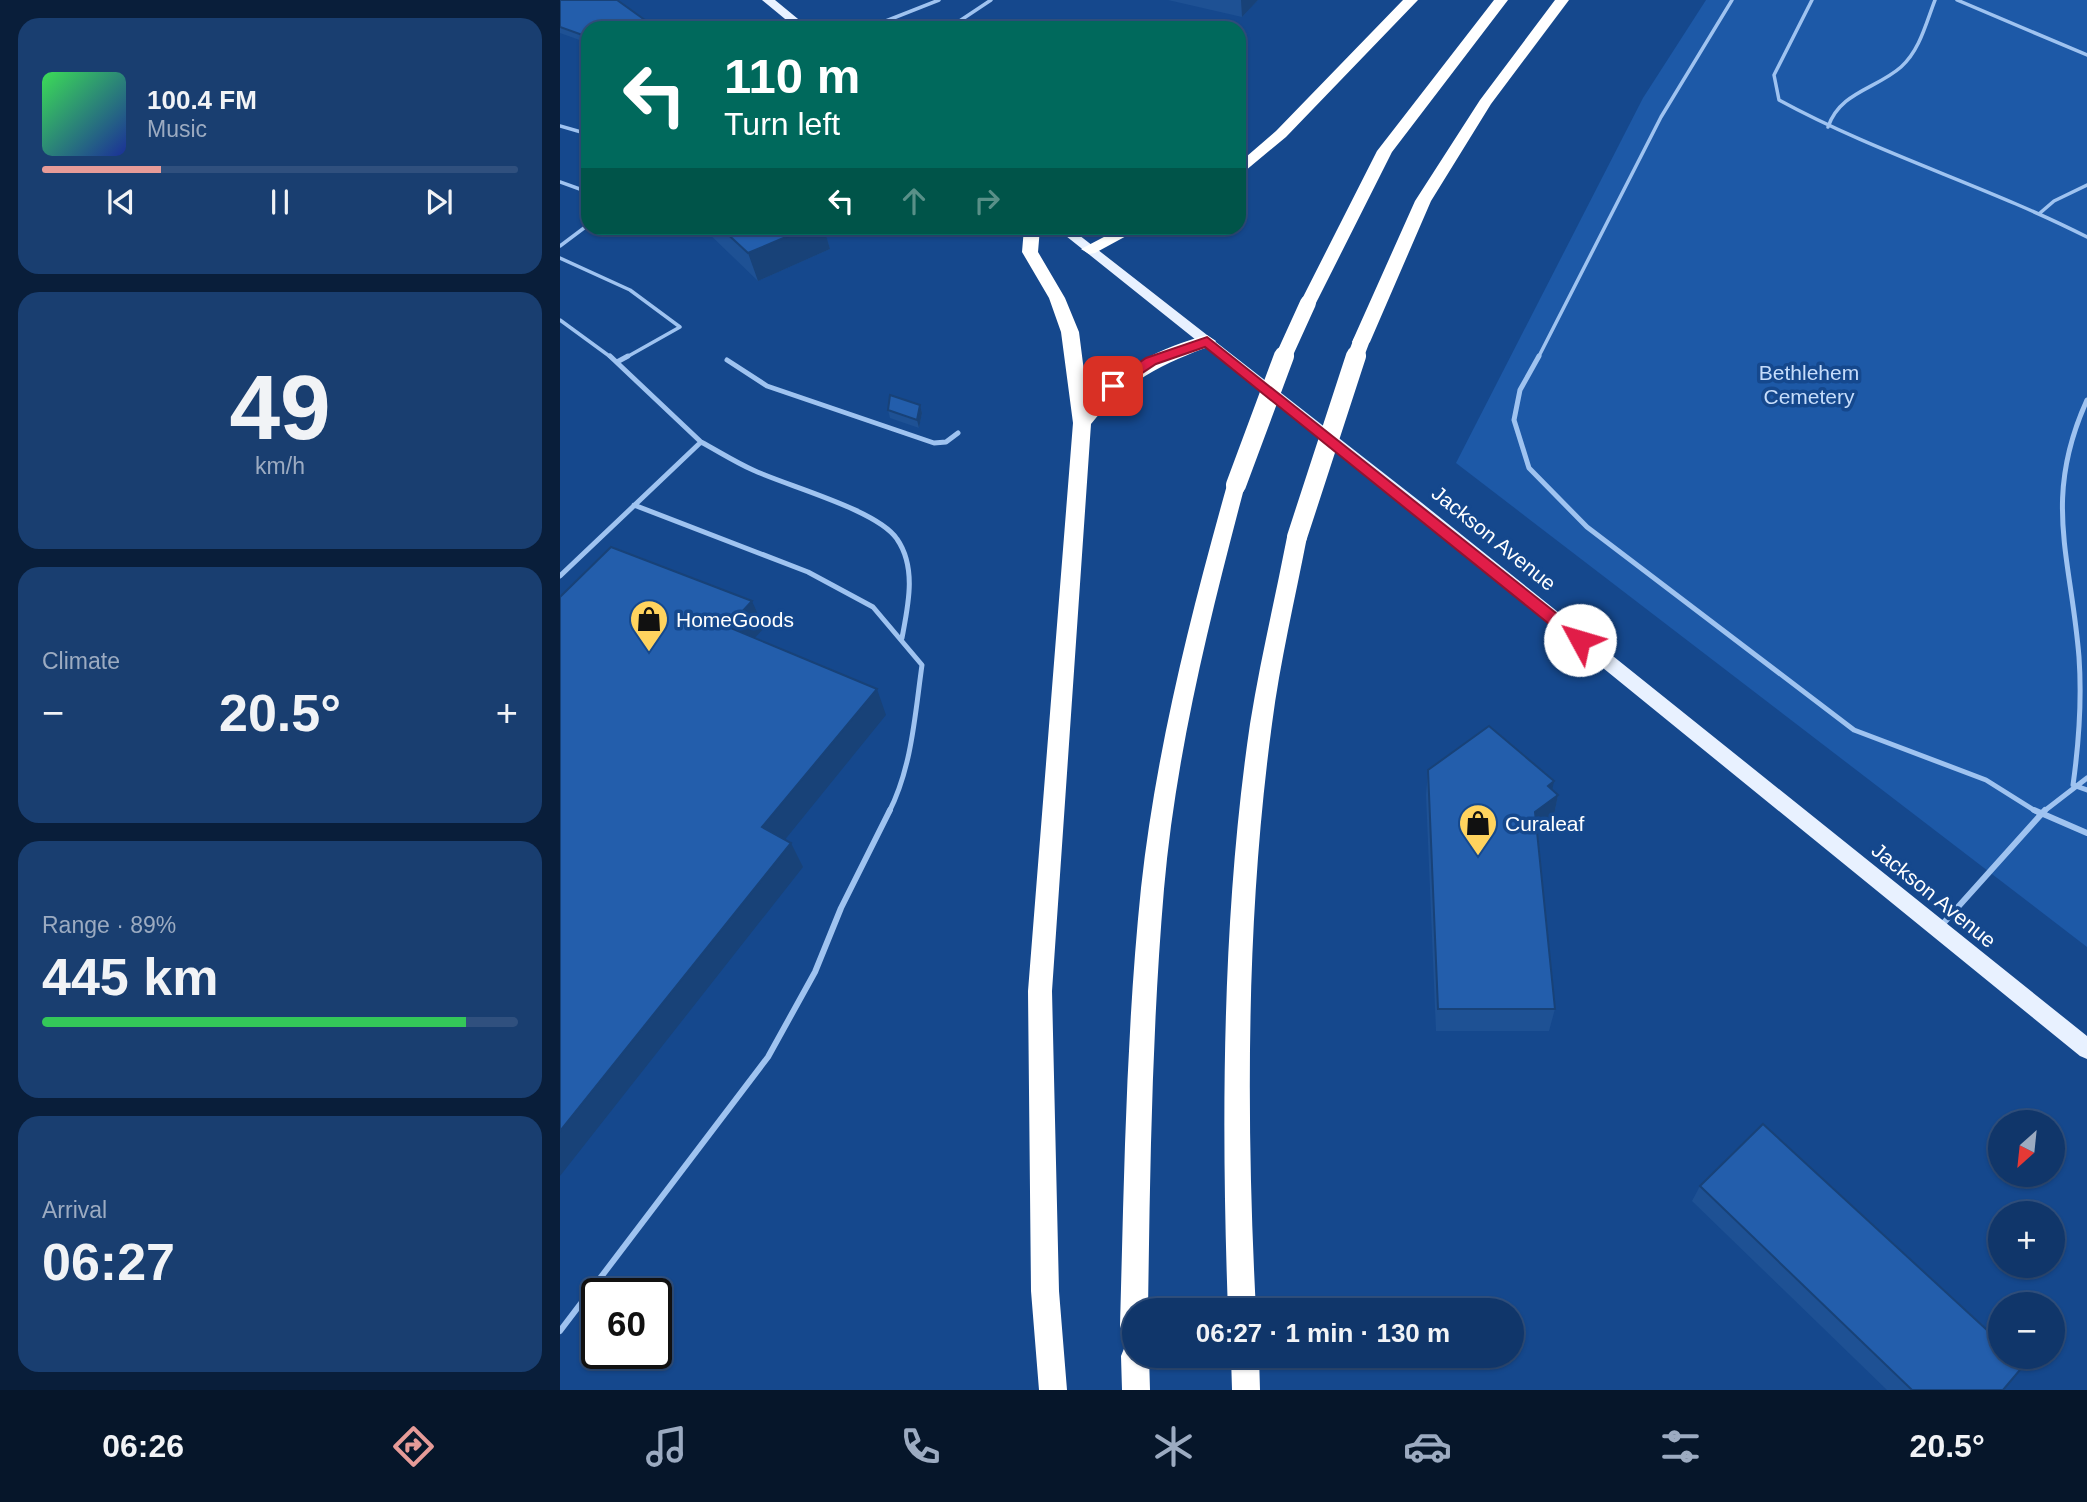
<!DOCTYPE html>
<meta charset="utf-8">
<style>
body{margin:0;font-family:Arial,sans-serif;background:#193e70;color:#f1f3f6;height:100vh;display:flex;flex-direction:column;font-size:26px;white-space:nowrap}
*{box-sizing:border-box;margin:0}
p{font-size:23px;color:#9cabc1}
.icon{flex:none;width:38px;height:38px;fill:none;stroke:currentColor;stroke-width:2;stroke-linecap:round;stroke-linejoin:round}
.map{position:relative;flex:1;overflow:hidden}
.sheet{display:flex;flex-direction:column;gap:18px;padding:18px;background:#091e3a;width:560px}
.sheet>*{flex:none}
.guide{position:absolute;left:21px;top:21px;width:665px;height:214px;border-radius:21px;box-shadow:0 2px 5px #0004,0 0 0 2px #30507e;background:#00695c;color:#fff;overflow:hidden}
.needle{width:46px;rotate:207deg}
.buttons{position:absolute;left:1428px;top:1110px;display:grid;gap:14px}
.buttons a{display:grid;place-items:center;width:77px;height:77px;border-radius:50%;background:#10366a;box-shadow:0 2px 5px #0004,0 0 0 2px #30507e;font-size:35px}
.speed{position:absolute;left:21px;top:1278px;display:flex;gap:14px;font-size:35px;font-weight:700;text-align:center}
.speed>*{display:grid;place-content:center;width:91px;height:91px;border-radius:50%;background:#10366a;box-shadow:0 2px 5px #0004,0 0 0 2px #30507e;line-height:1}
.speed .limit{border:4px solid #111;border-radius:10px;background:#fff;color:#111}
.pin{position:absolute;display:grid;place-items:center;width:60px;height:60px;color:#fff;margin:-30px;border-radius:14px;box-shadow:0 4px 10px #0006}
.me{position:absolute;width:77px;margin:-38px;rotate:309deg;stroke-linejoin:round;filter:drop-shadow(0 0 5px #0008)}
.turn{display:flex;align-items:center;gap:24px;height:147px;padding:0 28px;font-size:32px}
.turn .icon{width:91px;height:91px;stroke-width:2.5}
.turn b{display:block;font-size:49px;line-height:60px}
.lanes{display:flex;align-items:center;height:66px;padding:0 28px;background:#0003;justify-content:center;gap:35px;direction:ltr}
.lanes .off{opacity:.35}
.big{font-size:52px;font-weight:700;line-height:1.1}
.sheet .widget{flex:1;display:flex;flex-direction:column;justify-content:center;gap:10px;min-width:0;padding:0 24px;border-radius:21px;background:#193e70}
.sheet .dial{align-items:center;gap:0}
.dial b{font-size:91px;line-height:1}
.song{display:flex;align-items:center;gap:21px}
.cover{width:84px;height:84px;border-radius:10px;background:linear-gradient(135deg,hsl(130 70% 55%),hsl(230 70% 35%))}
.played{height:7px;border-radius:4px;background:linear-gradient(90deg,#e69b98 25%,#30507e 25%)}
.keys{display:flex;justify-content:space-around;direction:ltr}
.heat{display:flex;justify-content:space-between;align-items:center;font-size:38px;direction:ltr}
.charge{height:10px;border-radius:5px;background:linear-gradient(90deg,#34c759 89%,#30507e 0)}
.trip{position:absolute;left:562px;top:1298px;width:402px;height:70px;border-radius:35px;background:#10366a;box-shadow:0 2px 5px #0004,0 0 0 2px #30507e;font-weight:700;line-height:70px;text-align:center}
.dock{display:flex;height:112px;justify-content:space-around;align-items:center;background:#06162a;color:#9cabc1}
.dock .icon{width:49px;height:49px}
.dock .on{color:#e69b98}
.dock b{font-size:32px;color:#f1f3f6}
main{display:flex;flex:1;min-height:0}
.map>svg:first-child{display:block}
.green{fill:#1d59a7}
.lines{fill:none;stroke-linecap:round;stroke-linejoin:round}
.lane-far2{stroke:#9fc3f0;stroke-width:3.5}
.lane-far1{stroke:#9fc3f0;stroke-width:5}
.lane{stroke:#9fc3f0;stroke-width:6}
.primary{fill:#e8f1ff;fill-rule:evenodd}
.highway{fill:#fff;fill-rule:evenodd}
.highway-bridge-far1{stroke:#fff;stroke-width:16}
.highway-bridge{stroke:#fff;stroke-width:20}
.wall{fill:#1e5194}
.shaded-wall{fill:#184278}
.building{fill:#235eac;stroke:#184278;stroke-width:2}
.route{fill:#e11d48;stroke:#92132f;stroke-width:2}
.labels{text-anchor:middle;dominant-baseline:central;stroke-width:7;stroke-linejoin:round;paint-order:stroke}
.park-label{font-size:21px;fill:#c6ddfb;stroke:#15488d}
.street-label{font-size:21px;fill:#fff;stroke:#15488d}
.poi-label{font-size:21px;fill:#fff;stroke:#15488d;text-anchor:start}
</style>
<main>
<section class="sheet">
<div class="widget">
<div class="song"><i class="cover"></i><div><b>100.4 FM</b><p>Music</p></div></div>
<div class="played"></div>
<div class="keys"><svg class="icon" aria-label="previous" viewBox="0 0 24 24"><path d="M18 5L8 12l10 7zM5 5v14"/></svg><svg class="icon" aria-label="pause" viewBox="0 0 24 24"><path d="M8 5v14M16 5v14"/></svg><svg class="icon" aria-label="next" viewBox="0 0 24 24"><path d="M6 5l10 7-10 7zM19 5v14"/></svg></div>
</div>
<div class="widget dial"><b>49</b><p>km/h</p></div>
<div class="widget"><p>Climate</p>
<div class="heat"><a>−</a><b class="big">20.5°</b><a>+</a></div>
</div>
<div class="widget"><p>Range · 89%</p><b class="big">445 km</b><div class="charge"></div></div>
<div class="widget"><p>Arrival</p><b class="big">06:27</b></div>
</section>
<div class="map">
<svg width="1527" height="1390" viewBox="0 0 1527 1390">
<rect width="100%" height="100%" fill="#15488d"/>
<path class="green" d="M1146,0H1527V947L896,463L1083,98Z"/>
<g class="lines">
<path class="lane-far2" d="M1252,0L1214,75L1219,100C1318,154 1427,186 1527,237
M1397,0L1527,55
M308,28L379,0
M389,28L431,0
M0,126L28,134
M1268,127C1280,92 1316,89 1341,67C1360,50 1366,23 1375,0
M0,182L28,192
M1480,213L1494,201L1527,185
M0,246L28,225
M0,258L70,290L120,327L65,358
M0,320L52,358
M978,358L1101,117L1172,0"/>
<path class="lane-far1" d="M979,356L960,390L954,420L969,468L1027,527L1294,730L1426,780L1477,812
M167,360L207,386L374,443L386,442L398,433
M57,362L68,356
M1527,400C1482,499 1511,557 1519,657C1522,700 1519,742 1513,785L1527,790
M141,442C158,451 175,462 193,470C227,486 318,510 337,539C357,568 348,606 342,638
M74,505L248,572L313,607L362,665C355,714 352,767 329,812
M0,576L141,442L50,356
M1483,812L1527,778"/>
<path class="lane" d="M1474,810L1527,833
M1380,927L1485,810
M0,1331L208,1057L255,972L281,908L330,810"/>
<path class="primary" d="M202,0H215L249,28H236Z
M496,228H510L862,503L1527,1036V1059L1520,1056L850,511Z"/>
<path class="highway" d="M843,0H858L726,137L679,176V163L716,131Z
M934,0H948L832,152L756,303L754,307H742L740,303L817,151Z
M995,0H1009L931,104L871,201L810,342L807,346H795L792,342L855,201L920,100Z
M464,228H480L478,252L505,298L519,332L528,403C560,368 602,347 647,335L656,341L653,345C604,363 564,382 531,424L492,991L499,1291L507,1390H479L471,1291L468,991L513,423L501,332L489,298L462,252Z
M561,228H581L535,253L529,254L521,249Z
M676,478L685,485C650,617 616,752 604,889C592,1029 590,1170 588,1311H574V1340L564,1336L560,1326C564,1180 566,1034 581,888C596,751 630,617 667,485Z
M737,530L747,537C735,599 720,662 712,724C686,917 686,1117 696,1311H668C661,1119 662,914 690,724C700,661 715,599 727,537Z
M574,1342V1356H589L590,1390H562L561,1356L565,1346Z
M671,1356H699L700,1390H672Z"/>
<path class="highway-bridge-far1" d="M723,358L748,303
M795,358L801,342"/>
<path class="highway-bridge" d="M676,485L724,356
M737,537L796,356"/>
</g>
<path class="wall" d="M0,0L28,28V43L0,33Z
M608,0H698L682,17Z
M143,228H264L270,249L198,281Z
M360,405L362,413L359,428L330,418L328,410Z
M868,770L998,795L993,820L977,832L995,1009L989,1031H876L866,795Z
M1140,1186L1443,1390H1327L1132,1201Z"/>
<path class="shaded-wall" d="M681,0H698L682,17Z
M247,228H264L270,249L198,281L188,253Z
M360,405L362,413L359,428L357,420Z
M192,601L204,628L180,654L168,627Z
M317,689L326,715L215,852L202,827Z
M994,781L990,801L998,795L993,820L971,837L975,812L988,786Z
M231,843L243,867L0,1176V1131Z"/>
<path class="building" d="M0,0H57L96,28H28V37L0,27Z
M161,228H247L188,253Z
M330,395L360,405L357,420L328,410Z
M51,547L192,601L168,627L317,689L202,827L231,843L0,1131V597Z
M929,726L994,781L988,786L998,795L975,812L995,1009H878L868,770Z
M1203,1124L1440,1342V1356H1456L1465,1364L1443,1390H1352L1140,1186Z"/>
<path class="route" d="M647,337L1025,636V644H1014L645,347L596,364L558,389H548L546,386L586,358Z"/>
<defs>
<symbol id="shop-pin" viewBox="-11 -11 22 30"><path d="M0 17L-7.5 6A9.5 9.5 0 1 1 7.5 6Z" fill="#ffd35e" stroke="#15488d"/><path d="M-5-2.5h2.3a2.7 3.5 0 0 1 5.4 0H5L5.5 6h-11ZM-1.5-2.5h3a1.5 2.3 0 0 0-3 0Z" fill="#111"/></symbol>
</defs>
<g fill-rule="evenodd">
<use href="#shop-pin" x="67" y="597" width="44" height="60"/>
<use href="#shop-pin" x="896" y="801" width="44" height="60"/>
</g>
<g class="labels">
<g class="park-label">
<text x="1249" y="372">Bethlehem<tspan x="1249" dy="24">Cemetery</tspan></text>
</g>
<g class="street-label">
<text transform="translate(934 538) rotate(39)">Jackson Avenue</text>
<text transform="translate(1374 895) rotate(39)">Jackson Avenue</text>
</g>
<g class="poi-label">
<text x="116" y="619">HomeGoods</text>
<text x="945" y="823">Curaleaf</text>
</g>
</g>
</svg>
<div class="buttons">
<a><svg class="needle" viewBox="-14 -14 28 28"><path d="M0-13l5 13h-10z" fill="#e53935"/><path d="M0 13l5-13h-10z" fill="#9cabc1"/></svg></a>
<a>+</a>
<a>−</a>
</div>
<div class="speed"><div class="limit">60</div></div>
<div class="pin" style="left:553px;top:386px;background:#d93025"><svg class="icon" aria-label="arrive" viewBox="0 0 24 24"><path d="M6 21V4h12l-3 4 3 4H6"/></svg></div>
<svg class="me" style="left:1020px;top:640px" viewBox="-20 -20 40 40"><circle r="19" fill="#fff"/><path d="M0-13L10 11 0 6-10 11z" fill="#e11d48"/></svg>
<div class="trip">06:27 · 1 min · 130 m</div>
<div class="guide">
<div class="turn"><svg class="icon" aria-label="left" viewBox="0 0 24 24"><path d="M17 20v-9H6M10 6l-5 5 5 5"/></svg><div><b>110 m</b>Turn left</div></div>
<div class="lanes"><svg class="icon" aria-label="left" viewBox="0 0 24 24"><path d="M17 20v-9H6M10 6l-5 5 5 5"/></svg><svg class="icon off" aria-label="ahead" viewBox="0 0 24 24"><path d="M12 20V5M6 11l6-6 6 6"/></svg><svg class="icon off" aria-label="right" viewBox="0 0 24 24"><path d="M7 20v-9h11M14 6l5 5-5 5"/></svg></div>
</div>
</div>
</main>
<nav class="dock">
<b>06:26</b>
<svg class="icon on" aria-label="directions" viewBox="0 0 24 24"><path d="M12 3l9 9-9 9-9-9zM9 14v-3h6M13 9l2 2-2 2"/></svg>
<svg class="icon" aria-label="music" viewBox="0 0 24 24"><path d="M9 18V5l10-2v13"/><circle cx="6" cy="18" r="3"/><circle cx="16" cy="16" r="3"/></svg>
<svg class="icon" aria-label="phone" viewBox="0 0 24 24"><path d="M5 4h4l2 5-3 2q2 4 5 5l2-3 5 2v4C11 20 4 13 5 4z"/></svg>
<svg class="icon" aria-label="climate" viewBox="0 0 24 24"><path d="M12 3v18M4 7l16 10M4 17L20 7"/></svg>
<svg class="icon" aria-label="car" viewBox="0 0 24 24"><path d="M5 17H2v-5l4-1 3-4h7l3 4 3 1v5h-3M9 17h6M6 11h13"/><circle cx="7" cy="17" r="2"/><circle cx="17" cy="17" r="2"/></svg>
<svg class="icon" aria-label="filters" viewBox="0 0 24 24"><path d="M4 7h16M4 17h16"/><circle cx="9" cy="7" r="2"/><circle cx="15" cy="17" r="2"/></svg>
<b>20.5°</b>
</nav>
